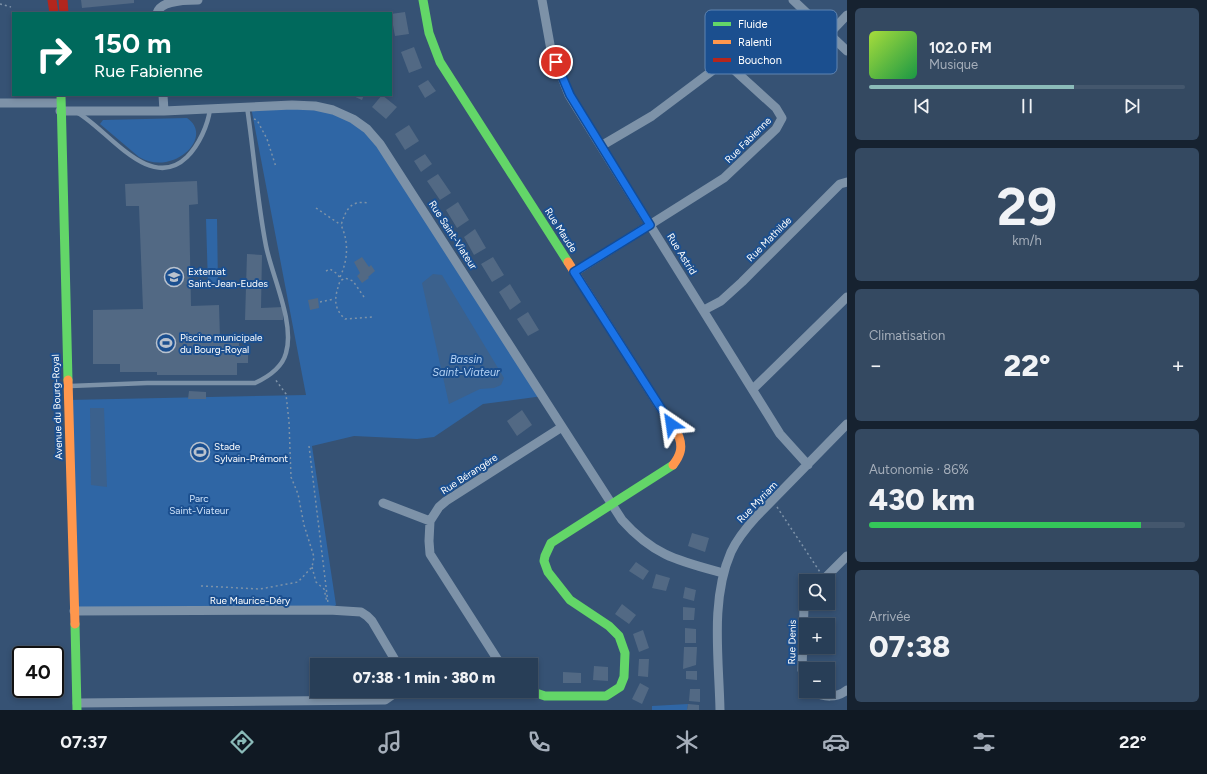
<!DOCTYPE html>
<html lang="fr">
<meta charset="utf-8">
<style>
body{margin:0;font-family:Figtree,sans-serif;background:#344961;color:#f1f3f6;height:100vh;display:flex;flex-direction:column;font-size:15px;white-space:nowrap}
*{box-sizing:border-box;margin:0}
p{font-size:13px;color:#a5aeba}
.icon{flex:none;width:22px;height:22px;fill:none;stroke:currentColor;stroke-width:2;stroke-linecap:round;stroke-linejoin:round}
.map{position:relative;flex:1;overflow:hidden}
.side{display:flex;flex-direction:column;gap:8px;padding:8px;background:#162230;width:360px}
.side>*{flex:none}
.banner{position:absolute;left:12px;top:12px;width:380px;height:84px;border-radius:0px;box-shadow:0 2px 6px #0003,0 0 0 1px #44576d;background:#00695c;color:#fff;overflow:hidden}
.fabs{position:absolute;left:799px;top:574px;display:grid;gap:8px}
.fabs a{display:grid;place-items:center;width:36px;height:36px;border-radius:0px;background:#283e57;box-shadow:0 2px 6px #0003,0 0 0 1px #44576d;font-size:20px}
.speed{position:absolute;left:12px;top:646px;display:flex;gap:8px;font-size:20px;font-weight:700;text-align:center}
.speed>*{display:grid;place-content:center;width:52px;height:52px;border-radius:50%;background:#283e57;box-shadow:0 2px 6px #0003,0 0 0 1px #44576d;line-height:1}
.speed .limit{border:2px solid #111;border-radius:6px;background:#fff;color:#111}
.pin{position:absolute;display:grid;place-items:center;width:34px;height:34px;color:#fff;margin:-17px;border:2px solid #fff;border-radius:50%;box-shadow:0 1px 4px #0007}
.me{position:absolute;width:44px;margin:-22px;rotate:328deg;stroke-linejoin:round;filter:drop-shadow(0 0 3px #0008)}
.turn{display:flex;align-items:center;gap:14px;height:84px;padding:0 16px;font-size:18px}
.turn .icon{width:52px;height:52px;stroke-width:2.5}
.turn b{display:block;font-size:28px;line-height:34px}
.big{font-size:30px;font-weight:800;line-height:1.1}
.side .card{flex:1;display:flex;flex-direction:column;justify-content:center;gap:6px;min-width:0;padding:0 14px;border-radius:6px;background:#344961}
.side .dial{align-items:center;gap:0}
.dial b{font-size:52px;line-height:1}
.song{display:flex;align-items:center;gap:12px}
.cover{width:48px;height:48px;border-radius:6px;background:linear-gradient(135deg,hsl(80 70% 55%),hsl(140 70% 35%))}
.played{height:4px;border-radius:2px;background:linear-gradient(90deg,#8bbbb9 65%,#44576d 65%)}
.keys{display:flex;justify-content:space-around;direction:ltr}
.heat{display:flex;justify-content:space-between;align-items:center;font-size:22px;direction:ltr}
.charge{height:6px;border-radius:3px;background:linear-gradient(90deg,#34c759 86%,#44576d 0)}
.trip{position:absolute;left:310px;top:658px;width:228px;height:40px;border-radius:0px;background:#283e57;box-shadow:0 2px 6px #0003,0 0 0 1px #44576d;font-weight:800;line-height:40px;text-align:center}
.tabs{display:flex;height:64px;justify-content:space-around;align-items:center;background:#101923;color:#a5aeba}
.tabs .icon{width:28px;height:28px}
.tabs .current{color:#8bbbb9}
.tabs b{font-size:18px;color:#f1f3f6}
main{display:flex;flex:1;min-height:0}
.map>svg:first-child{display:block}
.green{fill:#2f66a5}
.water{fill:#3b618d}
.building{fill:#526984}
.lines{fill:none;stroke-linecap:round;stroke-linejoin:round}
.path{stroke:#7d92a8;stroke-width:1.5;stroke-dasharray:2 3;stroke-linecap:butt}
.lane{stroke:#7d92a8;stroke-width:4.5}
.street{stroke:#7d92a8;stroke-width:9}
.fast{stroke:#63d668;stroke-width:9}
.slow{stroke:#ff974d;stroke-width:9}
.jam{stroke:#b3261e;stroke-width:9}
.route-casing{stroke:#114b97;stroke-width:10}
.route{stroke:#1a73e8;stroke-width:7}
.labels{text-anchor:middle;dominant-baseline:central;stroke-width:4;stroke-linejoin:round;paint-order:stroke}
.street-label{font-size:10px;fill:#fff;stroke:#1b4f8f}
.poi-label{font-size:10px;fill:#fff;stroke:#1b4f8f;text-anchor:start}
.park-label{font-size:10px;fill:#cfe3fa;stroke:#1b4f8f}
.water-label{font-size:11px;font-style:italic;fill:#b5d3f5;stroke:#1b4f8f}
.key{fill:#1b4f8f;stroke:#5f84b1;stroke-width:1}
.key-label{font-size:11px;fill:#fff}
</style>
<main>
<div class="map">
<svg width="847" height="710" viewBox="0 0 847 710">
<rect width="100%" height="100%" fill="#365274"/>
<path class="green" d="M315,106L367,129L543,396L483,404L434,437L417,439L354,436L312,446L336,605L329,610L74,611L68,400L306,395L251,107Z
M187,118C215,137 173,177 139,157L100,124L103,120Z
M206,219H217L218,285H208Z
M688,704L687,710H652V706Z"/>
<path class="water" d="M433,274L442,275L504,378L501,385L494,388L480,389L449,404L422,283Z
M90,408H104L107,487L91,485Z"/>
<path class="building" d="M81,0H134V3L82,8Z
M405,12L409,34L395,36L391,14Z
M414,47L422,68L409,73L401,52Z
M428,80L436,91L425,98L418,86Z
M351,95H364L362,100Z
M382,95L397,107L386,119L372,107Z
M409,125L419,141L405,150L395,134Z
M425,154L432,164L421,172L414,161Z
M438,174L451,193L440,200L427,181Z
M197,181L198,204L189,205L191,306L219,305L220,339H239V346H248V363H237V375H157V372H120V364H93V310L143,309L139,206H126L125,184Z
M458,202L469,220L457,228L446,210Z
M475,229L486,248L474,255L464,237Z
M247,254L262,255L261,308L283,307V320H245Z
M362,257L369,267L371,265L375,271L368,277L369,278L362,283L357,276L360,273L354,262Z
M493,257L504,275L492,282L481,264Z
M510,284L521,302L510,310L499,292Z
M318,298L319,308L310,310L308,300Z
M528,312L539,330L528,336L517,319Z
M189,391L206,392V399H188Z
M522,410L532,425L517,436L507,421Z
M692,533L709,538L705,552L688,546Z
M636,562L649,571L643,580L629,571Z
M656,574L670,578L666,591L652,588Z
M685,587L696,590L694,601L683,598Z
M622,604L636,615L629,624L615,614Z
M683,607L695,608L694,620H683Z
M685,628L696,629V643H685Z
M643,630L649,648L639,652L633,634Z
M684,647H697L696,665L683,669Z
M639,659H649L648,677L638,676Z
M594,666L608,667V681L593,680Z
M686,671H697V680L686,679Z
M563,672L581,673V683H563Z
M640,683L649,688L642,704L632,699Z
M690,689H700V702L689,701Z
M688,704L699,705V710H687Z"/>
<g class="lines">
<path class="path" d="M0,4L11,7
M254,119L257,120L267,139L276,167
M316,208L341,225
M326,271L330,269L336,273L342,280
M340,277C348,260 349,242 341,225C346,210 350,200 368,203
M364,297L353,281L345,278L340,281C335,296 332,307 345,319L373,317
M320,302L334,299
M309,446L328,603
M777,507L820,572
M312,567L316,582L324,589L327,602
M201,586L260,589L298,582L312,567L314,557L304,525L298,494L291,477L289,422L286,394L275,379"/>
<path class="lane" d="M78,113C108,130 150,193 187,157C199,145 208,125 210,109
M70,386L147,383H255C268,377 282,368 286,353C295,323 272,276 266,246C257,200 254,153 247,107"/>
<path class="street" d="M542,0L551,50L569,95L780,434L808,465
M793,0L847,51
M157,13C161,0 186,0 198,0
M829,34L847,15
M163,95L164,111
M0,103H60
M60,111H164L292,105L315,106L333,110L353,119L367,129L380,144L622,520C654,556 679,561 723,573
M575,272L724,178L776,129L782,118L776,108L732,68L727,65H720L652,116L601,146
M704,310L721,301L742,282L840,184L847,182
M753,389L847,297
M383,503L430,521
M822,581L847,556
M806,602L804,607L802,670L806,683
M74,611L329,610L361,612L367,616L372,621L398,665
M501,665L430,554L429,541L430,521L439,507L446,501L562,427
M813,691C824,698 837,698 847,690
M77,703L385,700L398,691
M720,710C719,659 710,600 731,552C737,539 746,528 756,517L847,424"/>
<path class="fast" d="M423,0L429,33L440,62L568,262
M61,95L68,380
M75,624L77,710
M530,691L545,696H606L620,687L624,677L625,653L619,636L609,626L570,600L548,572L544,561L545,556L551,543L673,465"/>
<path class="slow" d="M568,262L679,437C683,448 680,456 673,465
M68,380L75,624"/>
<path class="jam" d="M52,0L54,13
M63,0L64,13"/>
</g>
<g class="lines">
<defs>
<path id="route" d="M556,62L570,95L650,225L574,272L671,424"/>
</defs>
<use href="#route" class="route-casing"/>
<use href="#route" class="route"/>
</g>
<defs>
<symbol id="school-ring" viewBox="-11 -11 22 22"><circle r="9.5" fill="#1b4f8f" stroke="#b9c2ce" stroke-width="1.5"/><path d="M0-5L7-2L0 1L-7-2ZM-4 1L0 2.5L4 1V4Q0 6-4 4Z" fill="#b9c2ce"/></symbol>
<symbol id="stadium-ring" viewBox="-11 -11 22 22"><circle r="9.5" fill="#1b4f8f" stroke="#b9c2ce" stroke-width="1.5"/><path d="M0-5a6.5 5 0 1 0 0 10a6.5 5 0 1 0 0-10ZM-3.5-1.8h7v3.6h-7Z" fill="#b9c2ce"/></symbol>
</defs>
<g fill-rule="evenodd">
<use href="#school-ring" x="163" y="266" width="22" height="22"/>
<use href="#stadium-ring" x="155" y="332" width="22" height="22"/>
<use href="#stadium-ring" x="189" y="441" width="22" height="22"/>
</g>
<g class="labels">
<g class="street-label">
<text transform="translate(748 140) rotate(-45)">Rue Fabienne</text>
<text transform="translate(561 230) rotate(57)">Rue Maude</text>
<text transform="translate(453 235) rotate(57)">Rue Saint-Viateur</text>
<text transform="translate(769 239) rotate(-45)">Rue Mathilde</text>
<text transform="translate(682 254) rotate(58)">Rue Astrid</text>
<text transform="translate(57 407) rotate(-92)">Avenue du Bourg-Royal</text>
<text transform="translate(469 474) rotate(-33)">Rue Bérangère</text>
<text transform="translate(757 502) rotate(-46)">Rue Myriam</text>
<text x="250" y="600">Rue Maurice-Déry</text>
<text transform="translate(792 642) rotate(-89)">Rue Denis</text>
</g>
<g class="poi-label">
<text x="188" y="271">Externat<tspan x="188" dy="12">Saint-Jean-Eudes</tspan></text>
<text x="180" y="337">Piscine municipale<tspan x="180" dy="12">du Bourg-Royal</tspan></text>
<text x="214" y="446">Stade<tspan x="214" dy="12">Sylvain-Prémont</tspan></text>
</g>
<g class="park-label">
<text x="199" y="498">Parc<tspan x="199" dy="12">Saint-Viateur</tspan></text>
</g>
<g class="water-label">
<text x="466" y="359">Bassin<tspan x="466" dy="13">Saint-Viateur</tspan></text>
</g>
</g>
<rect x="705" y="10" width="132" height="64" rx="6" class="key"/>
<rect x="713" y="22" width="18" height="4" fill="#63d668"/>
<rect x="713" y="40" width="18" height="4" fill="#ff974d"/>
<rect x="713" y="58" width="18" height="4" fill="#b3261e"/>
<g class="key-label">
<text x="738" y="28">Fluide</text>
<text x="738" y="46">Ralenti</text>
<text x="738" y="64">Bouchon</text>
</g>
</svg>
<div class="fabs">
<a><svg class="icon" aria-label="search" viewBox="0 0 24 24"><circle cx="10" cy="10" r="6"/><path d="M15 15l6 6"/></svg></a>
<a>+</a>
<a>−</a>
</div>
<div class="speed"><div class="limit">40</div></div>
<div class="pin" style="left:556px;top:62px;background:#d93025"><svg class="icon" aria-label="arrive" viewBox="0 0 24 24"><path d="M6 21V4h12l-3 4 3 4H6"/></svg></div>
<svg class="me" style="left:671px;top:424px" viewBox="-20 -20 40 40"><path d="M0-17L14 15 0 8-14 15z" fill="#1a73e8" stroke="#fff" stroke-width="4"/></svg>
<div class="trip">07:38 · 1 min · 380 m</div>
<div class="banner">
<div class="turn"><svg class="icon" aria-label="right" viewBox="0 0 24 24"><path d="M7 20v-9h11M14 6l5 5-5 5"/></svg><div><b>150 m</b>Rue Fabienne</div></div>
</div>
</div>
<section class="side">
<div class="card">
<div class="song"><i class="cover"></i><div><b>102.0 FM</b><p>Musique</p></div></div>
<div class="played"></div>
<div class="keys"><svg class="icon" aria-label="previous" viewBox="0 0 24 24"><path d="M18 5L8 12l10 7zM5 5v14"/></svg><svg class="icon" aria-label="pause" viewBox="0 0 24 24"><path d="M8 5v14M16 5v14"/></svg><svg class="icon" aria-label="next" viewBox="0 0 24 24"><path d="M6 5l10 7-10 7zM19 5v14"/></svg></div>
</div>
<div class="card dial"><b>29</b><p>km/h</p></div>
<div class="card"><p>Climatisation</p>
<div class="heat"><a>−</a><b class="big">22°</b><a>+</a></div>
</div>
<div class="card"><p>Autonomie · 86%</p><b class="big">430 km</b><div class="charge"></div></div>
<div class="card"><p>Arrivée</p><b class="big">07:38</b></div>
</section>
</main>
<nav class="tabs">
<b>07:37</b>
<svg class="icon current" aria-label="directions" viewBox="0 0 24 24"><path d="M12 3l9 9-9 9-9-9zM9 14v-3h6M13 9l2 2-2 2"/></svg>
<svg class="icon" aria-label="music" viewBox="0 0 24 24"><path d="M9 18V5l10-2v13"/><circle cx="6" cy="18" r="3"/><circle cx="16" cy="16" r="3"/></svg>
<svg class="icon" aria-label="phone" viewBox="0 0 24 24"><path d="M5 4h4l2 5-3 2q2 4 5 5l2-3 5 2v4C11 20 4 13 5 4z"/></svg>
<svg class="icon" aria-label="climate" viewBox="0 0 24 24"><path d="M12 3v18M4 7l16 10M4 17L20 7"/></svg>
<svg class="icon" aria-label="car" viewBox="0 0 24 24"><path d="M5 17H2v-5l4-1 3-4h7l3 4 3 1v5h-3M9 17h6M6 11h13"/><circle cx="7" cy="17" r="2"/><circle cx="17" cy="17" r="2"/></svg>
<svg class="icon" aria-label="filters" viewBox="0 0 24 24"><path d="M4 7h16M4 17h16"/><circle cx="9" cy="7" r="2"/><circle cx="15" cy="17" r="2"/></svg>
<b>22°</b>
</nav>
